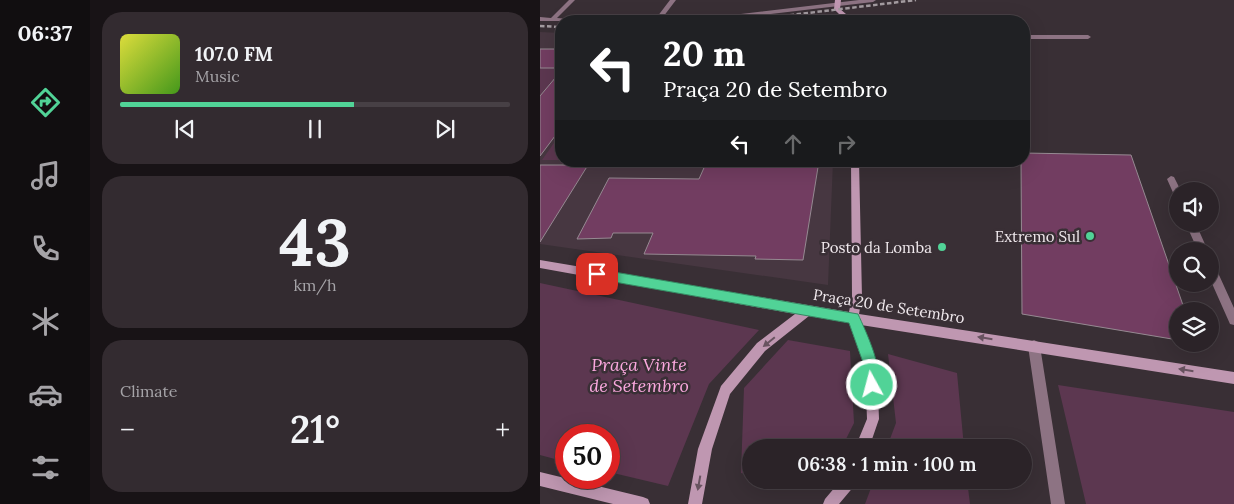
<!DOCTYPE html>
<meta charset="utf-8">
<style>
body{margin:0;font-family:Lora,serif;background:#332b30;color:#f1f3f6;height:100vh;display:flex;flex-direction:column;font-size:19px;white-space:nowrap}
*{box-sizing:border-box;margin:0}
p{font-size:16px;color:#a6a4a8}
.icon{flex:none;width:28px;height:28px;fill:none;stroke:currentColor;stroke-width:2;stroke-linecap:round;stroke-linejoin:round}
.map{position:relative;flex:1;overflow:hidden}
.details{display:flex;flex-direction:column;gap:12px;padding:12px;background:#181316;width:450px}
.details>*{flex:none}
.hud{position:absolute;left:15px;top:15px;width:475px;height:152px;border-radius:20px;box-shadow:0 5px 20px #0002,0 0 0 1px #474045;background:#202124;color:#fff;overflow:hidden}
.fabs{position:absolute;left:629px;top:182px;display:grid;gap:10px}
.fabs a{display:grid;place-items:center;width:50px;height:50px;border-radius:50%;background:#2b2328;box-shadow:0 5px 20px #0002,0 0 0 1px #474045;font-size:25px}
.speed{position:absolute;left:15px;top:424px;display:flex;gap:10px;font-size:25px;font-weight:700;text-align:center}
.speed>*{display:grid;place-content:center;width:65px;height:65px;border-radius:50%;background:#2b2328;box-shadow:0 5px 20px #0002,0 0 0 1px #474045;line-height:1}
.speed .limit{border:8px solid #d22;background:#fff;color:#111}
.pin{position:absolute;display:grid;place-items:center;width:42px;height:42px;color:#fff;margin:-21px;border-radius:10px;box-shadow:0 2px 8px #0006}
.me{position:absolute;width:55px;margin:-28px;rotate:353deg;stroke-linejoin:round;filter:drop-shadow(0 0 4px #0008)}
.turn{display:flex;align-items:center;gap:18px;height:105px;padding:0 25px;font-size:22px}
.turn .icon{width:65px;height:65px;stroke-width:2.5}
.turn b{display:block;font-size:35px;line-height:42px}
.lanes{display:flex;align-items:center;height:48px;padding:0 25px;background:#0003;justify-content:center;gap:25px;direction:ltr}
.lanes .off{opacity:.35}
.big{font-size:38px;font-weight:600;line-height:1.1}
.details .widget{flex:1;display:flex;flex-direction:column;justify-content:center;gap:8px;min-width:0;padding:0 18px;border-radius:20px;background:#332b30}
.details .dial{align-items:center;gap:0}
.dial b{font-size:65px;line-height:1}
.song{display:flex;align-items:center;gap:15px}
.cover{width:60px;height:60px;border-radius:8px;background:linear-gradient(135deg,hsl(60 70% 55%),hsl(100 70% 35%))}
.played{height:5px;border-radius:2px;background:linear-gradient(90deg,#51d397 60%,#474045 60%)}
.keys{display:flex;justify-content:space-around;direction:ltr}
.heat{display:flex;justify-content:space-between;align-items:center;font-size:28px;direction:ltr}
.trip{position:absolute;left:202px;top:439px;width:290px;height:50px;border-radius:25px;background:#2b2328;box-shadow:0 5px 20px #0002,0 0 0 1px #474045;font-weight:600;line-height:50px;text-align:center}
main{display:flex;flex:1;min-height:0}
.tab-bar{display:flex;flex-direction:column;width:90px;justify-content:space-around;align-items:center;background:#110e10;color:#a6a4a8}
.tab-bar .icon{width:35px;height:35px}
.tab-bar .selected{color:#51d397}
.tab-bar b{font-size:22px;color:#f1f3f6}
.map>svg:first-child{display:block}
.built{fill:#473741}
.green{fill:#5c3750}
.building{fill:#723d61;stroke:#968a92}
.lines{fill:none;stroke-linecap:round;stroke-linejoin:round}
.lane{fill:#8d7383;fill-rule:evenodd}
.street{fill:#8d7383;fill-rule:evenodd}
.secondary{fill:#bf97b1;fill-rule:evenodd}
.rail{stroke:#a39ba0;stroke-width:2.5;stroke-dasharray:4.5 2.5;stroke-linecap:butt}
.oneway{fill:#685360}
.route{fill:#51d397;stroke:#358962}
.poi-dot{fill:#51d397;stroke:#392f35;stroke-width:2}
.labels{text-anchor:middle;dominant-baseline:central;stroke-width:5;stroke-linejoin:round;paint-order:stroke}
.poi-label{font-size:15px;fill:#f0e9ed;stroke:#392f35;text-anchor:end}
.street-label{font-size:15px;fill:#f0e9ed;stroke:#392f35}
.near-park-label{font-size:18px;font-style:italic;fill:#faa8de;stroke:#392f35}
</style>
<main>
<nav class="tab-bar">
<b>06:37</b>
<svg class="icon selected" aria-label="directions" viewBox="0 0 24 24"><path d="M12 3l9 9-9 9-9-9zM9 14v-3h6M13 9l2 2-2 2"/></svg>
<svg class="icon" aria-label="music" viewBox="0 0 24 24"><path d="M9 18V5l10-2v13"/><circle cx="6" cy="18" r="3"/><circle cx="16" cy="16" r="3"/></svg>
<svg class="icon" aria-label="phone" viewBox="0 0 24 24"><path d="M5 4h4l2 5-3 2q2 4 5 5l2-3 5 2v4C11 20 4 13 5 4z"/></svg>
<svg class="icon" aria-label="climate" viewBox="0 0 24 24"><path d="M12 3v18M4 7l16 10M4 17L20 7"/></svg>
<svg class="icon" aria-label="car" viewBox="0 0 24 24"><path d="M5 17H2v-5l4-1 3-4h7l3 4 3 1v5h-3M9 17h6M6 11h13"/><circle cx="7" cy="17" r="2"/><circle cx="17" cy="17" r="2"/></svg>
<svg class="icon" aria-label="filters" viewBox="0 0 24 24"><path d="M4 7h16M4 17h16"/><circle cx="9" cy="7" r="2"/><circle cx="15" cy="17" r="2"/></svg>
</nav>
<section class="details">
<div class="widget">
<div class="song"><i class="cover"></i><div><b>107.0 FM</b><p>Music</p></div></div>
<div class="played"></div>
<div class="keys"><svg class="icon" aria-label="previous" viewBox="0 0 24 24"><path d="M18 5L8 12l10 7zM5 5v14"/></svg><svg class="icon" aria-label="pause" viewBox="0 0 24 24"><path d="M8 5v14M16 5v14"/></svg><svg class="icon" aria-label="next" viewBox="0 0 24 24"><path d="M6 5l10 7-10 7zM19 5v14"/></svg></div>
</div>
<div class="widget dial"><b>43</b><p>km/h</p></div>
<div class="widget"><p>Climate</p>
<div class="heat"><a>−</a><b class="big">21°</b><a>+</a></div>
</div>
</section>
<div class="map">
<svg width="694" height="504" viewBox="0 0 694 504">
<rect width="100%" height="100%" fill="#392f35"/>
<path class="built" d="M0,32L21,33V161H293L288,285L0,244Z"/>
<path class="green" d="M0,68H21V70L0,96Z
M21,133V160H2Z
M0,283L219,330L169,384L128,486L69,472V435H26V462L0,455Z
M248,340L310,351L314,423L302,447L211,448V475L201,473L204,388Z
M348,354L417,373L424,447H347L356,423Z
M518,385L694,412V504H546Z
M334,480H427L430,504H325Z"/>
<path class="building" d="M0,49H21V68H0Z
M21,71V128L0,156V96Z
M484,153L591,155L645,311H638V340L482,314L481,161H484Z
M167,161H279L263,260L215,259L216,256L104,254L113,233H73L71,238L37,239L69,178L159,179Z
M0,165H48L0,242Z"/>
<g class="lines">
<path class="lane" d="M631,176L634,177L641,191H638V198L635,197L627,179Z
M646,224H656L668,251H658Z
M670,263L674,264L694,308V325L690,324L670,279Z
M494,340L498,342L500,346L525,504H511L488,346L490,342Z"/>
<path class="street" d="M29,0H35L17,18L30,19L33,21H0V17L11,18Z
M130,0H136L120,21H114Z
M319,0H336L333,2L172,21H156L159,19Z
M484,35H548L551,37L548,39H484Z"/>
<path class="secondary" d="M295,0H301L300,9L306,14L308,21H302L300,15L294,9Z
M311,161H319L322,297L319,314L694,372V384L321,325L337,368L339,419L329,448H315L327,419L325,368L309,323L269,316L225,351L190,394L172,449L162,504H148L158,449L181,386L217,343L255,314L0,268V260L309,312L312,297Z
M0,472L103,497L108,499L110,504H73L0,486Z
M301,480H317L315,485L299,504H283L285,499Z"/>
<path class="rail" d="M201,21L376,0
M0,26L21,27"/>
</g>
<defs><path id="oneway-solid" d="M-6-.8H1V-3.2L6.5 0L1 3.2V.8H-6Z" transform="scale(1.25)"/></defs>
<g class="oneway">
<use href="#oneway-solid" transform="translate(445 338) rotate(-171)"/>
<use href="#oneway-solid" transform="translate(229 342) rotate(141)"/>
<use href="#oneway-solid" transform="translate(646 370) rotate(-171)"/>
<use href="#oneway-solid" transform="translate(159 483) rotate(100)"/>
</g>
<path class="route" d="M57,269L318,314C326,332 345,371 337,390L332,392L327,390L325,385V368L309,323L57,279L53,278L51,274L53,271Z"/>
<g class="poi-dot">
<circle cx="550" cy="236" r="5"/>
<circle cx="402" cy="247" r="5"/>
</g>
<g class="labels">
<g class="poi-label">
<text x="540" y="236">Extremo Sul</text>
<text x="392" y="247">Posto da Lomba</text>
</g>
<g class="street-label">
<text transform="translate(349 306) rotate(9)">Praça 20 de Setembro</text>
</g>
<g class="near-park-label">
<text x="99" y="364">Praça Vinte<tspan x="99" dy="21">de Setembro</tspan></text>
</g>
</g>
</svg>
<div class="fabs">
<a><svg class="icon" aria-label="sound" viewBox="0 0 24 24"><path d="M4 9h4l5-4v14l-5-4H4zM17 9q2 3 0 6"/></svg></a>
<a><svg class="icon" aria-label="search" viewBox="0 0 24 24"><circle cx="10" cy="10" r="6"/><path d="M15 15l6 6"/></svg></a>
<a><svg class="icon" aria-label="layers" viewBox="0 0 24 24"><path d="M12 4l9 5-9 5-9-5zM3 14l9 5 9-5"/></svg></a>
</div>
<div class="speed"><div class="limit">50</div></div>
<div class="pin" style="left:57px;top:274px;background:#d93025"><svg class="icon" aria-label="arrive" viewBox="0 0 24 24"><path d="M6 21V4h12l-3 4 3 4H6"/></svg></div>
<svg class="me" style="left:332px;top:385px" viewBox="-20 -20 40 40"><circle r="17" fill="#51d397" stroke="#fff" stroke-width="3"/><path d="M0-11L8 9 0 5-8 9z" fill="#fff"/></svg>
<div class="trip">06:38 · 1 min · 100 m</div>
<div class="hud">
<div class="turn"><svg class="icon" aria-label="left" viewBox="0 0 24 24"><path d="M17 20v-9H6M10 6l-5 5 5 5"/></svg><div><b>20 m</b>Praça 20 de Setembro</div></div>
<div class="lanes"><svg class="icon" aria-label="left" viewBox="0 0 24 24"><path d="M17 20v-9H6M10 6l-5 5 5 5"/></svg><svg class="icon off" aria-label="ahead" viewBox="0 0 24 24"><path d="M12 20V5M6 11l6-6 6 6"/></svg><svg class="icon off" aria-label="right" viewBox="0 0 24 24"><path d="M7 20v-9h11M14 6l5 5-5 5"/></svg></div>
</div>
</div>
</main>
